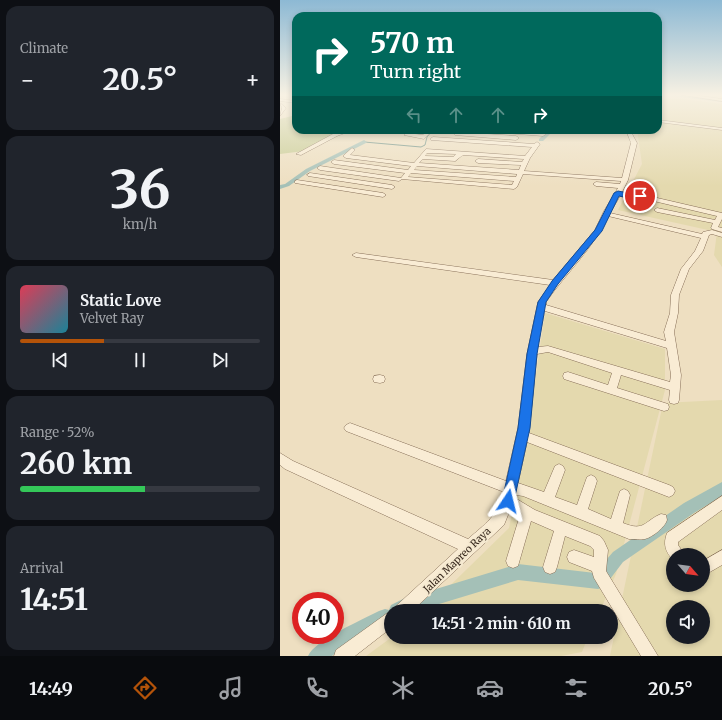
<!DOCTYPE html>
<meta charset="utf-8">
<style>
body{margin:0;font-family:Merriweather,serif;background:#20242c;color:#f1f3f6;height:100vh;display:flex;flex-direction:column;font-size:15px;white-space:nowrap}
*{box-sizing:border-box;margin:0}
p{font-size:13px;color:#9ea1a6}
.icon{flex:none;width:22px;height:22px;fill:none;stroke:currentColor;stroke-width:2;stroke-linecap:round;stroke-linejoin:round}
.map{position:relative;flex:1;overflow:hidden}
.drawer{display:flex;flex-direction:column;gap:6px;padding:6px;background:#0d0f14;width:280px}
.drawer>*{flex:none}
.hud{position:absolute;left:12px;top:12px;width:370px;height:122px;border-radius:12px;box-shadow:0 2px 6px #0003;background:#00695c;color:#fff;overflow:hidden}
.needle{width:26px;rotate:118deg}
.controls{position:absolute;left:386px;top:548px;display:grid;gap:8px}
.controls a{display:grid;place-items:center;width:44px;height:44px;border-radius:50%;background:#171b24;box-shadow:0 2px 6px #0003;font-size:20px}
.speed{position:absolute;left:12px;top:592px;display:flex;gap:8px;font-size:20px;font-weight:700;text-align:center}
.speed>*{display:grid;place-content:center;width:52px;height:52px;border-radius:50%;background:#171b24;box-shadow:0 2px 6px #0003;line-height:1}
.speed .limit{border:6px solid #d22;background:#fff;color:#111}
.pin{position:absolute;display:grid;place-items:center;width:34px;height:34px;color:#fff;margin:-17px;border:2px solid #fff;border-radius:50%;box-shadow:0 1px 4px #0007}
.me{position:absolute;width:44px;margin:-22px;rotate:10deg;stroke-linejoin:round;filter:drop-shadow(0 0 3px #0008)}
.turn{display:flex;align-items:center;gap:14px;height:84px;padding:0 12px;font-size:18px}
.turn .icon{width:52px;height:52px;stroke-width:2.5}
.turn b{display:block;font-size:28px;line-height:34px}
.lanes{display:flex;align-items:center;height:38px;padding:0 12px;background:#0003;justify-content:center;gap:20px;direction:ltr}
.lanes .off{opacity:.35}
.big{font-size:30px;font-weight:700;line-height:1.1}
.drawer .tile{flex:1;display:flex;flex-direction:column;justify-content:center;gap:6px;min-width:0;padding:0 14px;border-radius:12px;background:#20242c}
.drawer .dial{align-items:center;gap:0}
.dial b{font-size:52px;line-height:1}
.song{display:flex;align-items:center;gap:12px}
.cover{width:48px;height:48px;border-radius:6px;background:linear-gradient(135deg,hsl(350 70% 55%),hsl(190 70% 35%))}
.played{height:4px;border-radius:2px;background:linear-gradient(90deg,#b45309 35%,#363941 35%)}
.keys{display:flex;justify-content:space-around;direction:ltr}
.heat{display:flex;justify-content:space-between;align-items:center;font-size:22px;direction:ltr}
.charge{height:6px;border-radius:3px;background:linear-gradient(90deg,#34c759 52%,#363941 0)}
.trip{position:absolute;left:104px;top:604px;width:234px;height:40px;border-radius:20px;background:#171b24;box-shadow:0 2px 6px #0003;font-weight:700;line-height:40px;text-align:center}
.menu{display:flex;height:64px;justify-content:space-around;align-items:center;background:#090b0e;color:#9ea1a6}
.menu .icon{width:28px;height:28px}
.menu .on{color:#b45309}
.menu b{font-size:18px;color:#f1f3f6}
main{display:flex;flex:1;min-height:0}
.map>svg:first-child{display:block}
.farmland{fill:#e4d9ae;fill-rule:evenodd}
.green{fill:#c8cc95}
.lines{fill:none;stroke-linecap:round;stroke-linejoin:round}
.stream{stroke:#6b8e84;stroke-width:1}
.river{fill:#a4c0b7;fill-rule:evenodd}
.minor-casing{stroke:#876f58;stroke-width:1}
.minor{fill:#f9ecd4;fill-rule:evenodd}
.route{fill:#1a73e8;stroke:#114b97}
.labels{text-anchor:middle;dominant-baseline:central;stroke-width:4;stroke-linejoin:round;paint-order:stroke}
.street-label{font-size:10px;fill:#37281d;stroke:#f5e9d0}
</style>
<main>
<section class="drawer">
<div class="tile"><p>Climate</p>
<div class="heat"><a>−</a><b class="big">20.5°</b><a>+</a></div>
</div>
<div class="tile dial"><b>36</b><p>km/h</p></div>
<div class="tile">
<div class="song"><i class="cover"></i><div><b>Static Love</b><p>Velvet Ray</p></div></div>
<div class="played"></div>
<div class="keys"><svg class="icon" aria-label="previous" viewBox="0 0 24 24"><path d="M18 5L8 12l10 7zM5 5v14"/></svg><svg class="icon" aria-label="pause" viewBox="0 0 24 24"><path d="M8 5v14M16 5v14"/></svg><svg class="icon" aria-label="next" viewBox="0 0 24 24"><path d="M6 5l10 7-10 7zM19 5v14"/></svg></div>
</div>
<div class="tile"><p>Range · 52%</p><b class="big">260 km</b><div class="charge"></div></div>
<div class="tile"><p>Arrival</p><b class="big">14:51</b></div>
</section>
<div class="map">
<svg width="442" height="656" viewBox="0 0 442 656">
<rect width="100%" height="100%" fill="#eedfc1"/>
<path class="farmland" d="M378,99H403L442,104V267L434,255L437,232L338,210L362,164L357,130H378Z
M265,313L385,349V390L336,574L320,611H144L229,528L246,442Z
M442,400V656H330L383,403ZM393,555H423V585H393ZM393,607H423V637H393Z
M112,637H308L302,652L281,656H86Z"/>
<path class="green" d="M16,115V130H70L24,151L0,154V119Z"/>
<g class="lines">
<path class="stream" d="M84,142L141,147L145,145L147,137L153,130"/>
<path class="river" d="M378,94H395L442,100V102L393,96H378Z
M268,130H274L263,141H259V139Z
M84,140L87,142L86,143L30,171L9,186L0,189V185L5,184L26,169Z
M442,482V496L414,513L343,562L324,587L318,589L238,580L136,611H111V623L63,648L52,656H28C35,640 82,620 99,611L105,609L109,610L111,605L123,599L238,564L315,573L333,552L404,503Z"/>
<defs>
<path id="minor" d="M397,94H407L442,99V101Z
M0,99L16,101V103L0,101Z
M0,103L6,108L0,116L2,108Z
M378,120L442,128V130L378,122Z
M66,130H73L57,136L21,155L16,154L53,134Z
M148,130H153L144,139L124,135L127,133L143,135Z
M228,130L263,132L266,134L263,136L226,133V131Z
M346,130H350L357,143L348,180L342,192L356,196L360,194L442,213V219L438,227L442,228V232L432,229L431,228L433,223L377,212L374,210L377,208L435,220L437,216L361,198L357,200L340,196L330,213L422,234L423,232L432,230L442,233V237L432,234L429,235L423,251L409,269L399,295L398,313L394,332L401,375L399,400L398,403L394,404L390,403L389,400L390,390L341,375L337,388L388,404L389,407L388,410L384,411L284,379L283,376L284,373L288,372L328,385L332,373L268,352L257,354L249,433L389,485L393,487L395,491L393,495L389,497L247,442L238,483L264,492L275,466L279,464L283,466L285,470L275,497L297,505L307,477L311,475L315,477L317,481L308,509L331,519L340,491L344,489L348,491L350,495L343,523C365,532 364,521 381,514L386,515L387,520C385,527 373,537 365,539C361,540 354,539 349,539L243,496L236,495L235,498L255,510L320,536L324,541L328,550L326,571L378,656H361L314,578L312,571L289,562L287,557L289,552L294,550L314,557V550L310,546L285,536L277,567L275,572L270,574L265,572L263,567L274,531L251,521L238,566L233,568L228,566L226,561L240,515L230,510L224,525L132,611H114L116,606L178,549L5,469L0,465V453L13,461L188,539C205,524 218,516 224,492L66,431L64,428L66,425L70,423L226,481L238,428L247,354L258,302L270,285L76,257L72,255L76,253L273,280L315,230L324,211L338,188L316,186L313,184L316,182L340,184L341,181L243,174L237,187L234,189L122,179L119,181L40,170L37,168L40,166L121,178L125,173L54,164L51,162L54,160L128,170L131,166L66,158L63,156L72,148L75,150L70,155L134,163L146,149L245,156L252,147L151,140L150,139L153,137L254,144L257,142L260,144L250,158L244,171L342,178L351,143ZM147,153L176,154L173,157L145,156ZM183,155L244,159L242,162L198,159L195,161L198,163L241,165L239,170L139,163L143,159L175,161ZM137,166L237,174L236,177L134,170ZM131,173L234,181L232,185L128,177ZM328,216L421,238L415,251L401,269L391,295L390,313L384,332L386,341L266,305V302C286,273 314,248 328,216ZM265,311L387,348L391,375L390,382L268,346L258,347Z
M177,132L236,136L239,138L236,140L175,135V133Z
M30,173L112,185L115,187L112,189L28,176L27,175Z
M17,180L103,193L106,195L103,197L15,183V181Z
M100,375L104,376L105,379L104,382L100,383L94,382L93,379L94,376Z
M442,496V510L398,542V545L405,555H393V560C385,551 383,544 387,533Z
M442,550V565L423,576V561Z
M111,612V628L75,656H54L56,650L106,614Z"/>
</defs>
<use href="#minor" class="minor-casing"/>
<use href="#minor" class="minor"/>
</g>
<linearGradient id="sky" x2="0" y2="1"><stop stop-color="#8db9d4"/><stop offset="0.51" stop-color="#f7f1e3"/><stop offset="1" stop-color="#f7f1e3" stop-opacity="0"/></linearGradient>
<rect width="442" height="186" fill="url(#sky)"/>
<path class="route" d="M338,191L363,196L357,200L339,196L322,231L278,284L266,302L257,354L250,428L234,501L233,506L228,508L224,506L222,501L238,428L247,354L258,302L272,281L315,230L334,193Z"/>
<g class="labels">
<g class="street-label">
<text transform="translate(177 560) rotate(-44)">Jalan Mapreo Raya</text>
</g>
</g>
</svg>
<div class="controls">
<a><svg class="needle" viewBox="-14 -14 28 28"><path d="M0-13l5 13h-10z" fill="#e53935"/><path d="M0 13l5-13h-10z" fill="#9ea1a6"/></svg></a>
<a><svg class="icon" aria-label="sound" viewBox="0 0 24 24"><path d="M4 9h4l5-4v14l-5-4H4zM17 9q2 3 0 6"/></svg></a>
</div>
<div class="speed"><div class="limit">40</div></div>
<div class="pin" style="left:360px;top:196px;background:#d93025"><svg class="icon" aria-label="arrive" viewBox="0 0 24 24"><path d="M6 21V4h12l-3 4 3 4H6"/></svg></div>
<svg class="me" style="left:228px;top:501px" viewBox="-20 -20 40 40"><path d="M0-17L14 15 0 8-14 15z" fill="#1a73e8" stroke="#fff" stroke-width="4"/></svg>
<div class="trip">14:51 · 2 min · 610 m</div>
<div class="hud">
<div class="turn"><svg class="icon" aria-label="right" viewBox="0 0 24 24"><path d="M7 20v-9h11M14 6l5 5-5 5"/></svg><div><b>570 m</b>Turn right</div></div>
<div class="lanes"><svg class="icon off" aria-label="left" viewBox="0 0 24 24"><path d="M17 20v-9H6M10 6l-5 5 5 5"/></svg><svg class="icon off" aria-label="ahead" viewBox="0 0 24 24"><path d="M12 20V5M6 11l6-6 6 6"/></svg><svg class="icon off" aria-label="ahead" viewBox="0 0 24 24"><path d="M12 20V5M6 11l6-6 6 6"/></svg><svg class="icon" aria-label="right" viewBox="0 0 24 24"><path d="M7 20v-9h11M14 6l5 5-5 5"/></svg></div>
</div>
</div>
</main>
<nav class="menu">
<b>14:49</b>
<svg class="icon on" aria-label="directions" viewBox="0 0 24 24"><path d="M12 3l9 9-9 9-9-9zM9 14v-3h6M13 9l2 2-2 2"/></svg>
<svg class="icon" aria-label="music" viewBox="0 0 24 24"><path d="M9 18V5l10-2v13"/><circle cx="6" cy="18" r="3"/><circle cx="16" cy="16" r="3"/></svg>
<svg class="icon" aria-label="phone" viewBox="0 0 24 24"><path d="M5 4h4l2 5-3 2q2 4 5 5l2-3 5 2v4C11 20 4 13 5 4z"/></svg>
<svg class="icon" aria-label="climate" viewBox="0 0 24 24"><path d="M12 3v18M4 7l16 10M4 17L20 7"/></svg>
<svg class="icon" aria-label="car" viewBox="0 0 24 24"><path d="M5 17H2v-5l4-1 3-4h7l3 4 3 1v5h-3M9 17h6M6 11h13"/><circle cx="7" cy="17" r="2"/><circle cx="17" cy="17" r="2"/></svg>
<svg class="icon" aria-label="filters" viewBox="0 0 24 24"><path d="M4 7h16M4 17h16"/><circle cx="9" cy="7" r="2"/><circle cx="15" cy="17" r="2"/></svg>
<b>20.5°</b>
</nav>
